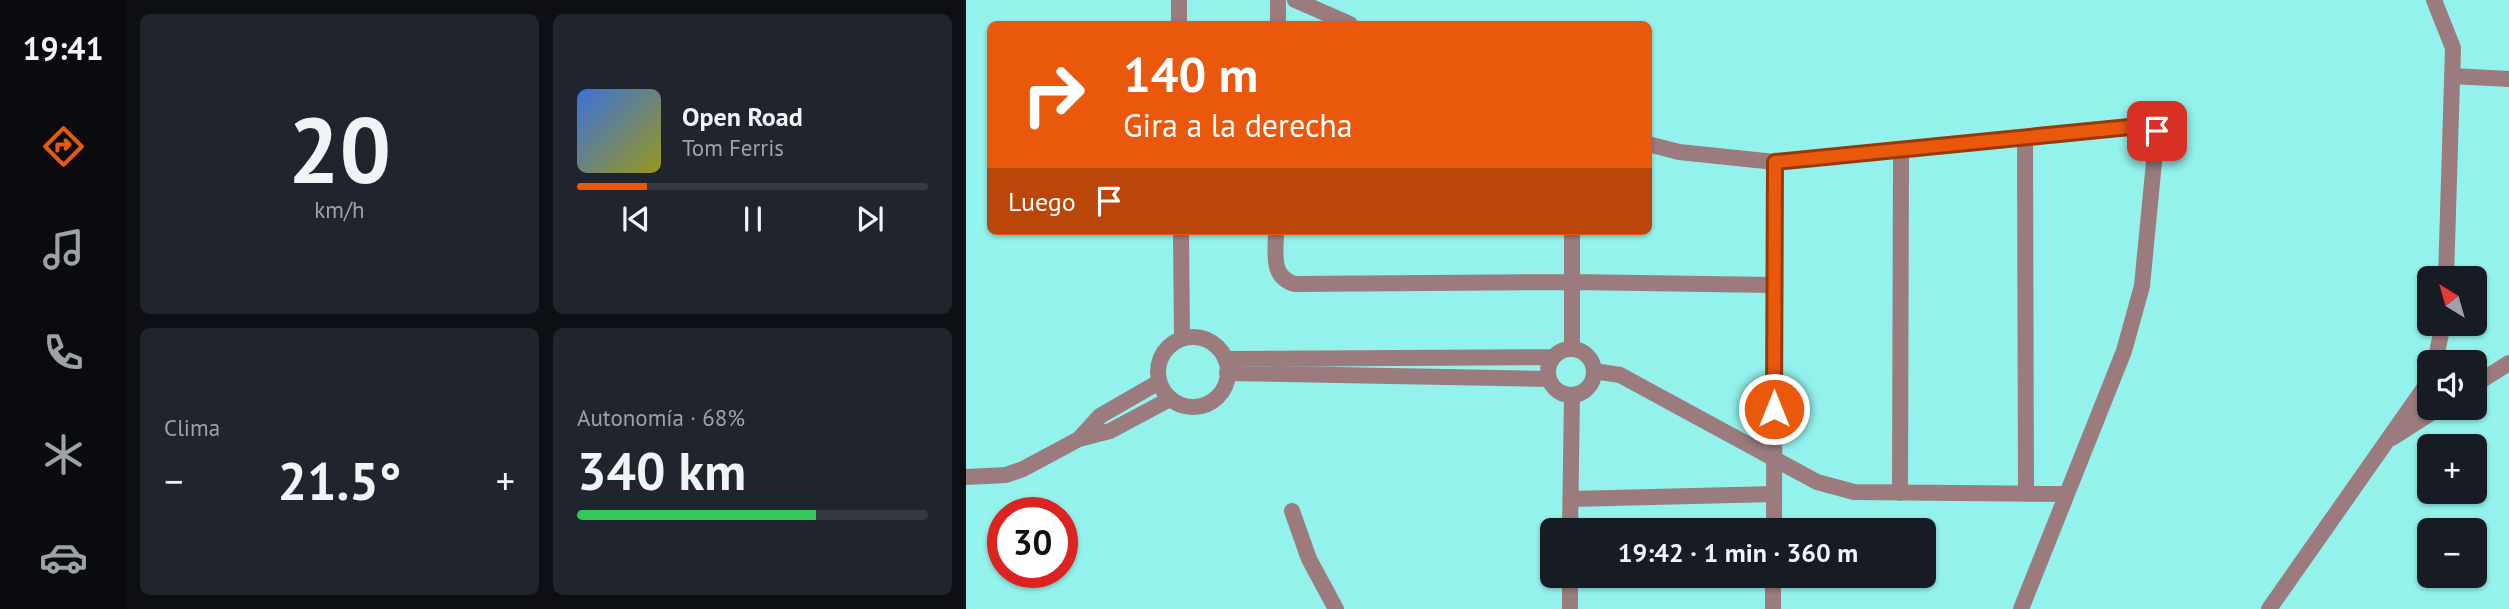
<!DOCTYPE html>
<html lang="es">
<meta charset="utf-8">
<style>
body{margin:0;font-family:"PT Sans",sans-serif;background:#20242c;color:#f1f3f6;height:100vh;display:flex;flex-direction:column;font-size:26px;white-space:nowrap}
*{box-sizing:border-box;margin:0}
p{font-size:23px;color:#9ea1a6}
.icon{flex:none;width:38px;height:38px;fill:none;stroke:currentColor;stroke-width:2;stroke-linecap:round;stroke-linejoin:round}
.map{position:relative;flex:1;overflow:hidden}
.side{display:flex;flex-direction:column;gap:14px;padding:14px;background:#0d0f14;width:840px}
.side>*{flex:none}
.top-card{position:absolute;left:21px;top:21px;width:665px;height:214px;border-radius:10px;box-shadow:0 2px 5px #0004;background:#ea580c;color:#fff;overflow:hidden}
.needle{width:46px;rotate:323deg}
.fabs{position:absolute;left:1451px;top:266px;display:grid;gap:14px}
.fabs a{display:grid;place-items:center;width:70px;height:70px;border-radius:10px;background:#171b24;box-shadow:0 2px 5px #0004;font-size:35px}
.speed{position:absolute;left:21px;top:497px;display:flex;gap:14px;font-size:35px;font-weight:700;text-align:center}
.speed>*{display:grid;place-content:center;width:91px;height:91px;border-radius:50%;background:#171b24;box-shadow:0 2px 5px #0004;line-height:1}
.speed .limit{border:10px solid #d22;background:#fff;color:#111}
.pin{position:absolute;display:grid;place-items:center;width:60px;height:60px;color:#fff;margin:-30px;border-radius:14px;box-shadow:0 4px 10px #0006}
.me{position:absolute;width:77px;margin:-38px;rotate:0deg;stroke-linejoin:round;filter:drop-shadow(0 0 5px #0008)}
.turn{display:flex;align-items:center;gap:24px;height:147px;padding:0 21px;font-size:32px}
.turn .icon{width:91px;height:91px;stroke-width:2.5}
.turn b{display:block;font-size:49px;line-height:60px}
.then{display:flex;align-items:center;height:66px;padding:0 21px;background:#0003;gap:14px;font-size:26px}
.big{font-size:52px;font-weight:800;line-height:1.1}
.side .widget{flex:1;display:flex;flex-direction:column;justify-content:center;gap:10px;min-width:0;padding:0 24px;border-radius:10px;background:#20242c}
.side .dial{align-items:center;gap:0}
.dial b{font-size:91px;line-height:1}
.song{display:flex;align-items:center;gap:21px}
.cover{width:84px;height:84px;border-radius:10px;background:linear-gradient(135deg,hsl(220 70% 55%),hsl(60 70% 35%))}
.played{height:7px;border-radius:4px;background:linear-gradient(90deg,#ea580c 20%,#363941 20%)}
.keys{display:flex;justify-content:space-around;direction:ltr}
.heat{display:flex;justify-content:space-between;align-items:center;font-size:38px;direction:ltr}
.charge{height:10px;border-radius:5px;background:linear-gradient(90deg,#34c759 68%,#363941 0)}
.side .tiles{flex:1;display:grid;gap:14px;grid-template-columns:repeat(2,1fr)}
.trip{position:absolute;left:574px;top:518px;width:396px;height:70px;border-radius:10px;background:#171b24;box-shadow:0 2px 5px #0004;font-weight:800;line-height:70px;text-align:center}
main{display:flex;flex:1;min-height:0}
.tab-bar{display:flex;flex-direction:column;width:126px;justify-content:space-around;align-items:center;background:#090b0e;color:#9ea1a6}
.tab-bar .icon{width:49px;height:49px}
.tab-bar .on{color:#ea580c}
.tab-bar b{font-size:32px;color:#f1f3f6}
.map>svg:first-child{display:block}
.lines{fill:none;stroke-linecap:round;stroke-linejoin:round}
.minor{stroke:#9b7b7e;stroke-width:16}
.route-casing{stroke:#983908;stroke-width:18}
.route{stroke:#ea580c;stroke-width:12}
</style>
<main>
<nav class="tab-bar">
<b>19:41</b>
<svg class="icon on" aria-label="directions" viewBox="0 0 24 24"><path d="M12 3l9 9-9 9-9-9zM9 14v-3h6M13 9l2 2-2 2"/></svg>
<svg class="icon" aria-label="music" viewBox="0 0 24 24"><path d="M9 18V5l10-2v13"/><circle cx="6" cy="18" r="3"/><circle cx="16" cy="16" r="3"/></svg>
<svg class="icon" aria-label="phone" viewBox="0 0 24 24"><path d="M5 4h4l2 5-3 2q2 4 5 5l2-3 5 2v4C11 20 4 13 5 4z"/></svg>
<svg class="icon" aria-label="climate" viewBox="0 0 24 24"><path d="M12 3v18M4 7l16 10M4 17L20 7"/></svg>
<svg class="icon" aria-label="car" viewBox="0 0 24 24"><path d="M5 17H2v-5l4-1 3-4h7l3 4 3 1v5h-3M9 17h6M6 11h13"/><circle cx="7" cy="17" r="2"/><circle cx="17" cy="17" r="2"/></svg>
</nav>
<section class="side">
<div class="tiles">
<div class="widget dial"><b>20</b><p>km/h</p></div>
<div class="widget">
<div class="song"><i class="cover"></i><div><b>Open Road</b><p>Tom Ferris</p></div></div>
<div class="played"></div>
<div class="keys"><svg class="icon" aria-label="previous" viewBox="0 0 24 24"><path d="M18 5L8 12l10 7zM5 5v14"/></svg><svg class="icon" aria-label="pause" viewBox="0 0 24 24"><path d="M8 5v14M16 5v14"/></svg><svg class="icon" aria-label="next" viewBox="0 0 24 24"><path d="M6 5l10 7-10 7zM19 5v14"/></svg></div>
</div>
<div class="widget"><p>Clima</p>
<div class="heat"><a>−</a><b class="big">21.5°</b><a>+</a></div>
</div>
<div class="widget"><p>Autonomía · 68%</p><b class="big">340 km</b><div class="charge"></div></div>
</div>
</section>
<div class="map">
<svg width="1543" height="609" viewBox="0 0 1543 609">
<rect width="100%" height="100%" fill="#93f2ec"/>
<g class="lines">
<path class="minor" d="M213,0V24
M329,0L384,24
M1468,0L1487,48L1480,278
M312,24V0
M1486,76L1543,79
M1059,138L1060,494
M682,144L713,152L809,162L1184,125L1191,131L1176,286L1158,351L1055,609
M215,231L216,339
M310,231C310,253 304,277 329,284L606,282L808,285
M606,231V348
M192 372a35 35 0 1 1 70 0a35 35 0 1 1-70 0Z
M582 372a23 23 0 1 1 46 0a23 23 0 1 1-46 0Z
M259,359L586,357
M1469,362L1477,324
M628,371L654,375L851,482L888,492L1101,494
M261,373L582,379
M1508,385L1543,363
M1426,438L1473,408
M113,439L134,416L193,382
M0,477L40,475L57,469L113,439L144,431L204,399
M934,493L935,150
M605,499L808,494
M326,511L343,559L370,609
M604,530L606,395
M808,530L809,162
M604,609V576
M807,609V576
M1303,609L1463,381"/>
</g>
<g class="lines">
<defs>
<path id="route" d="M808,409L809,162L1184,125L1191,131"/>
</defs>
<use href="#route" class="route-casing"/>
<use href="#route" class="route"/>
</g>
</svg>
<div class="fabs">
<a><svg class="needle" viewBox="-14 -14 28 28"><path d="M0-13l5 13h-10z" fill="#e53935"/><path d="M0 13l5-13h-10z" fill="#9ea1a6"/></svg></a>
<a><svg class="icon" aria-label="sound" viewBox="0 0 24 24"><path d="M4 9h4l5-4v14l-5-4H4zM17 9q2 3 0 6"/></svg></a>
<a>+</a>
<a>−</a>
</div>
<div class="speed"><div class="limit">30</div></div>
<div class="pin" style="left:1191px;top:131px;background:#d93025"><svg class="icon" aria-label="arrive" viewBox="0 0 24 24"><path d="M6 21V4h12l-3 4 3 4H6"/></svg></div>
<svg class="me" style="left:808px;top:409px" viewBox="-20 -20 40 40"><circle r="17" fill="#ea580c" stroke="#fff" stroke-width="3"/><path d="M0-11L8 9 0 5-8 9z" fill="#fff"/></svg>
<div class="trip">19:42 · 1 min · 360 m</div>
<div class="top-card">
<div class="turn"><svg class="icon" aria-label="right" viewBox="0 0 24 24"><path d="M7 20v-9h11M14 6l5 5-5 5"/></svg><div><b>140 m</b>Gira a la derecha</div></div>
<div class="then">Luego<svg class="icon" aria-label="arrive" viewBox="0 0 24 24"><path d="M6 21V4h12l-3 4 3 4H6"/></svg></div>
</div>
</div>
</main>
